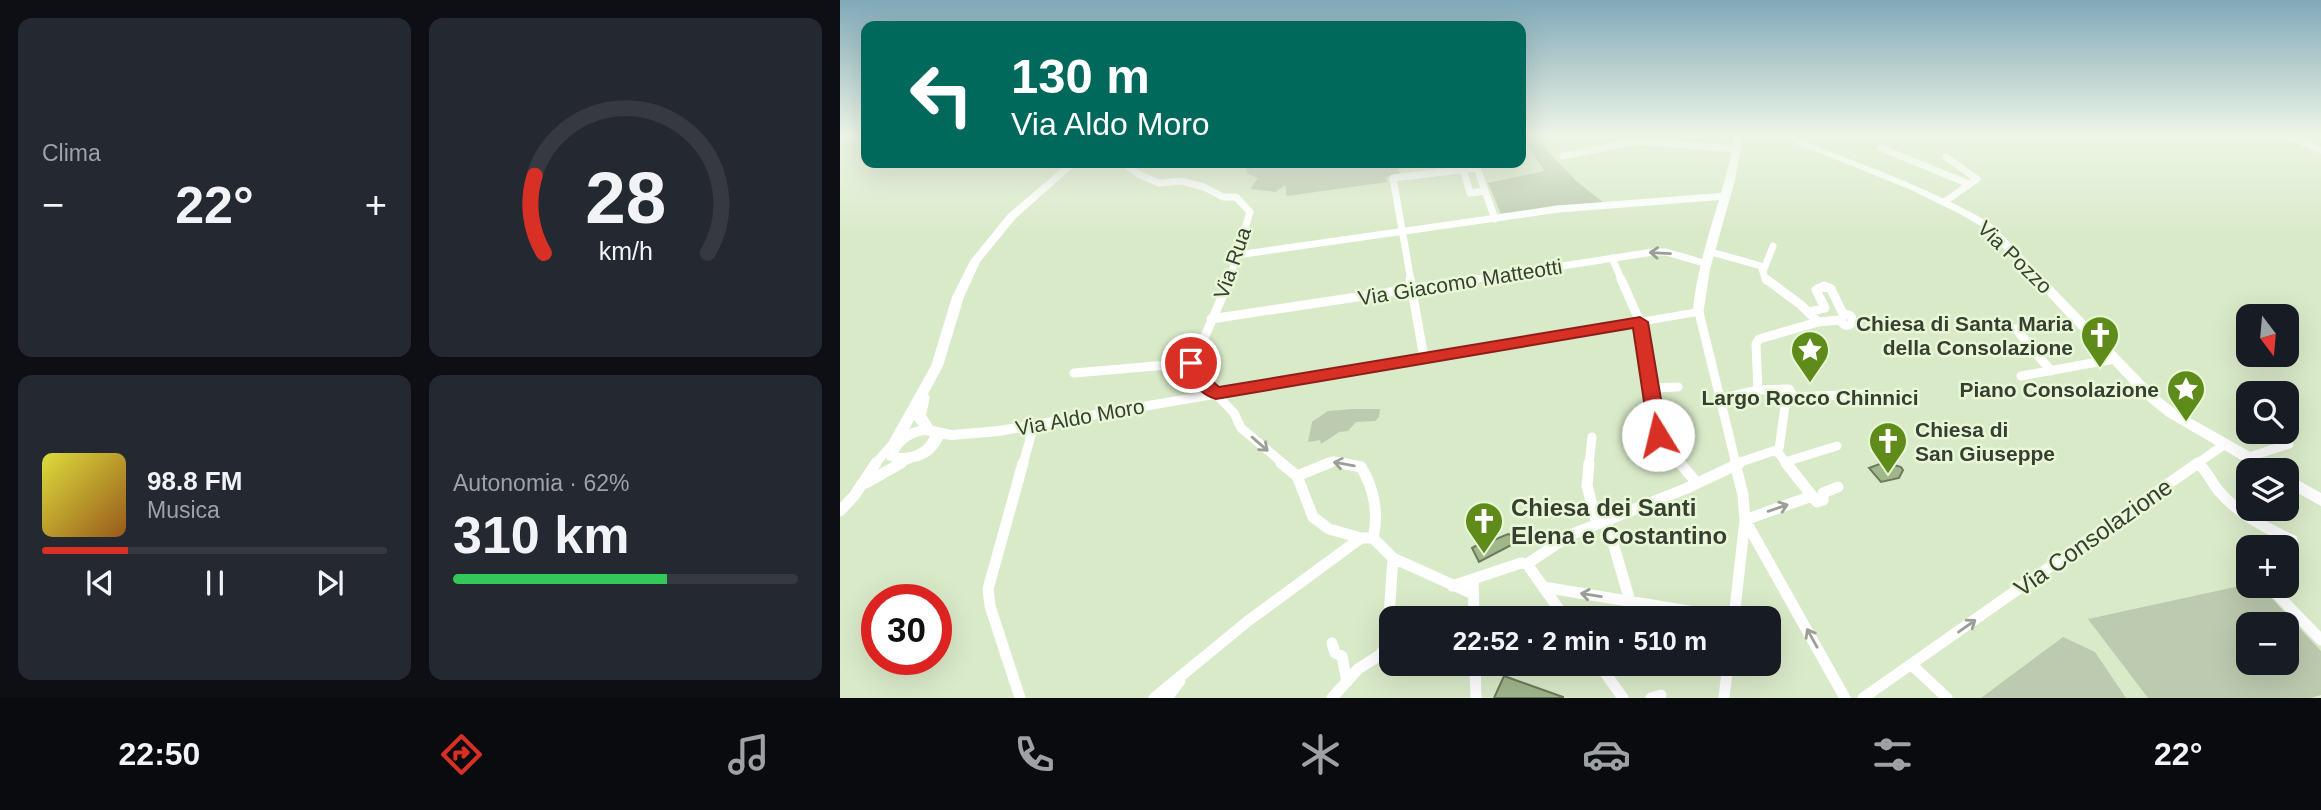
<!DOCTYPE html>
<html lang="it">
<meta charset="utf-8">
<style>
body{margin:0;font-family:Helvetica,sans-serif;background:#242831;color:#f1f3f6;height:100vh;display:flex;flex-direction:column;font-size:26px;white-space:nowrap}
*{box-sizing:border-box;margin:0}
p{font-size:23px;color:#9ea1a6}
.icon{flex:none;width:38px;height:38px;fill:none;stroke:currentColor;stroke-width:2;stroke-linecap:round;stroke-linejoin:round}
.map{position:relative;flex:1;overflow:hidden}
.details{display:flex;flex-direction:column;gap:18px;padding:18px;background:#0d0f14;width:840px}
.details>*{flex:none}
.top-card{position:absolute;left:21px;top:21px;width:665px;height:147px;border-radius:14px;box-shadow:0 7px 28px #0002;background:#00695c;color:#fff;overflow:hidden}
.needle{width:46px;rotate:164deg}
.controls{position:absolute;left:1396px;top:304px;display:grid;gap:14px}
.controls a{display:grid;place-items:center;width:63px;height:63px;border-radius:14px;background:#171b24;box-shadow:0 7px 28px #0002;font-size:35px}
.speed{position:absolute;left:21px;top:584px;display:flex;gap:14px;font-size:35px;font-weight:700;text-align:center}
.speed>*{display:grid;place-content:center;width:91px;height:91px;border-radius:50%;background:#171b24;box-shadow:0 7px 28px #0002;line-height:1}
.speed .limit{border:10px solid #d22;background:#fff;color:#111}
.pin{position:absolute;display:grid;place-items:center;width:60px;height:60px;color:#fff;margin:-30px;border:4px solid #fff;border-radius:50%;box-shadow:0 2px 7px #0007}
.me{position:absolute;width:77px;margin:-38px;rotate:351deg;stroke-linejoin:round;filter:drop-shadow(0 0 5px #0008)}
.turn{display:flex;align-items:center;gap:24px;height:147px;padding:0 35px;font-size:32px}
.turn .icon{width:91px;height:91px;stroke-width:2.5}
.turn b{display:block;font-size:49px;line-height:60px}
.big{font-size:52px;font-weight:700;line-height:1.1}
.details .card{flex:1;display:flex;flex-direction:column;justify-content:center;gap:10px;min-width:0;padding:0 24px;border-radius:14px;background:#242831}
.details .dial{align-items:center;gap:0}
.dial svg{height:182px;overflow:visible;fill:none;stroke:#363941;stroke-width:7;stroke-linecap:round;text-anchor:middle}
.dial text{fill:#f1f3f6;stroke:none}
.song{display:flex;align-items:center;gap:21px}
.cover{width:84px;height:84px;border-radius:10px;background:linear-gradient(135deg,hsl(60 70% 55%),hsl(30 70% 35%))}
.played{height:7px;border-radius:4px;background:linear-gradient(90deg,#d93025 25%,#363941 25%)}
.keys{display:flex;justify-content:space-around;direction:ltr}
.heat{display:flex;justify-content:space-between;align-items:center;font-size:38px;direction:ltr}
.charge{height:10px;border-radius:5px;background:linear-gradient(90deg,#34c759 62%,#363941 0)}
.details .tiles{flex:1;display:grid;gap:18px;grid-template-columns:repeat(2,1fr)}
.trip{position:absolute;left:539px;top:606px;width:402px;height:70px;border-radius:14px;background:#171b24;box-shadow:0 7px 28px #0002;font-weight:700;line-height:70px;text-align:center}
.dock{display:flex;height:112px;justify-content:space-around;align-items:center;background:#090b0e;color:#9ea1a6}
.dock .icon{width:49px;height:49px}
.dock .active{color:#d93025}
.dock b{font-size:32px;color:#f1f3f6}
main{display:flex;flex:1;min-height:0}
.map>svg:first-child{display:block}
.green{fill:#bccaaf;fill-rule:evenodd}
.building{fill:#a0b68b;stroke:#6c7b5d;stroke-width:2}
.lines{fill:none;stroke-linecap:round;stroke-linejoin:round}
.street-far2{stroke:#fff;stroke-width:7}
.street-far1{stroke:#fff;stroke-width:9}
.street{stroke:#fff;stroke-width:11}
.secondary{fill:#fff;fill-rule:evenodd}
.oneway{stroke:#9c9f98}
.route{fill:#d93025;stroke:#8d1f18;stroke-width:2}
.labels{text-anchor:middle;dominant-baseline:central;stroke-width:5;stroke-linejoin:round;paint-order:stroke}
.street-label{font-size:21px;fill:#383f32;stroke:#e7f8d6}
.poi-label{font-size:21px;font-weight:bold;fill:#383f32;stroke:#e7f8d6;text-anchor:end}
.near-poi-label{font-size:24px;font-weight:bold;fill:#383f32;stroke:#e7f8d6;text-anchor:start}
.near-street-label{font-size:24px;fill:#383f32;stroke:#e7f8d6}
</style>
<main>
<section class="details">
<div class="tiles">
<div class="card"><p>Clima</p>
<div class="heat"><a>−</a><b class="big">22°</b><a>+</a></div>
</div>
<div class="card dial"><svg viewBox="0 0 100 80">
<path d="M14 69A42 42 0 1 1 86 69"/>
<path d="M14 69A42 42 0 0 1 10 35" stroke="#d93025"/>
<text x="50" y="56" font-size="32" font-weight="700">28</text>
<text x="50" y="72" font-size="11">km/h</text>
</svg></div>
<div class="card">
<div class="song"><i class="cover"></i><div><b>98.8 FM</b><p>Musica</p></div></div>
<div class="played"></div>
<div class="keys"><svg class="icon" aria-label="previous" viewBox="0 0 24 24"><path d="M18 5L8 12l10 7zM5 5v14"/></svg><svg class="icon" aria-label="pause" viewBox="0 0 24 24"><path d="M8 5v14M16 5v14"/></svg><svg class="icon" aria-label="next" viewBox="0 0 24 24"><path d="M6 5l10 7-10 7zM19 5v14"/></svg></div>
</div>
<div class="card"><p>Autonomia · 62%</p><b class="big">310 km</b><div class="charge"></div></div>
</div>
</section>
<div class="map">
<svg width="1481" height="698" viewBox="0 0 1481 698">
<rect width="100%" height="100%" fill="#d9eac9"/>
<path class="green" d="M681,135H698V141L735,180L764,203L719,205L661,214L648,183L704,171Z
M405,163H558L560,175L546,177L547,182L447,196L445,185L436,192L410,189L418,178L408,174Z
M513,409H540L539,417L535,421L516,422L508,431L499,432L481,444L480,440L468,442L472,422L488,411Z
M1409,584L1420,586L1481,651V695L1470,698H1308L1248,619ZM1409,625H1447V663H1409Z
M1223,637L1255,652L1286,698H1141Z"/>
<path class="building" d="M1045,462L1061,467L1063,470L1059,478L1041,482L1029,468Z
M668,534L676,537L675,543L639,562L632,548L652,537L654,540Z
M664,676L723,697V698H654Z"/>
<g class="lines">
<path class="street-far2" d="M1446,135L1481,150
M1041,148L1129,184
M723,156L797,141L898,149
M284,163L298,174L319,183L341,181L364,187L383,197H396L410,212L389,281
M623,169L630,193L645,191
M1104,202L1137,179L1106,157
M871,252L921,266L926,281
M397,255L719,209L886,196
M772,258L782,281
M924,269L933,246
M571,281L553,178L637,168L655,219
M625,281L813,252H826L867,264"/>
<path class="street-far1" d="M390,279L351,368L394,413L401,428L444,464
M570,279L584,358
M781,279L800,322L818,435L842,464
M859,312L896,464
M969,312L985,308L976,290L984,286L991,289L1004,316
M1001.5 320a5.5 5.5 0 1 1 11 0a5.5 5.5 0 1 1-11 0Z
M371,319L636,279
M978,322L1000,320
M1176,329L1211,371
M234,373L351,363
M1181,376L1274,359
M810,388L838,387
M918,390L949,389L954,397
M880,399L918,390L916,344L919,339L978,322L961,305L926,279
M936,450L947,464
M1409,457L1449,444
M945,462L997,446
M1358,463L1385,444
M35,464L52,445
M57,464L69,459
M183,464L194,425
M485,464L493,461L509,464
M749,464L752,437
M895,464L939,449L945,406L954,397L1027,394
M1356,464H1360"/>
<path class="street" d="M441,463L457,476L473,517L489,529L521,538
M501,463L521,467C534,488 539,514 533,538
M749,463L747,486L757,523
M840,463L856,482
M946,463L977,502L983,500V493L998,487
M457,476L489,463
M26,483L61,463
M972,496L905,520L1005,698
M0,511L14,496L36,463
M766,519L790,601
M687,564L730,535L845,489L900,463
M633,579L634,618
M612,586L681,563L687,564L725,618
M1434,586L1432,589L1481,640
M703,587L891,618
M894,618L905,520L903,495L895,463
M492,643L495,653L502,656L507,682
M635,663L636,698
M758,663L783,698
M1072,665L1107,698
M180,698L150,606L148,589L183,463
M314,698L408,621L521,538H533L553,558L633,594
M327,698L340,681
M492,698L518,669L540,655L547,645L553,558
M811,698L821,695
M884,698L888,663
M1023,698L1358,463C1367,471 1371,481 1378,490C1397,513 1425,528 1452,540L1447,568"/>
<path class="secondary" d="M895,135H903L895,180L870,269L863,315L159,436L112,440L103,439C92,462 70,467 47,460L45,448L91,366L112,297L130,261L168,214L228,163H238L176,218L140,262L124,297L103,366L88,394L90,397L86,415L93,426L112,430L159,426L853,309C859,249 885,194 895,135ZM74,420L79,426L69,429ZM84,435L90,436C84,449 72,454 58,453C63,443 73,437 84,435Z
M935,135H948C1017,163 1087,186 1152,224L1315,393L1336,410L1437,467L1439,471H1420L1326,416L1305,399L1144,228L1120,214L1069,189Z
M1447,474L1481,493V506L1447,487Z"/>
</g>
<defs><path id="oneway-shaft" d="M-6 0H5M1.5-3L5.5 0L1.5 3" fill="none" stroke-width="1.6" stroke-linecap="round" stroke-linejoin="round" transform="scale(1.75)"/></defs>
<g class="oneway">
<use href="#oneway-shaft" transform="translate(820 253) rotate(-177)"/>
<use href="#oneway-shaft" transform="translate(420 444) rotate(41)"/>
<use href="#oneway-shaft" transform="translate(504 464) rotate(-170)"/>
<use href="#oneway-shaft" transform="translate(938 508) rotate(-19)"/>
<use href="#oneway-shaft" transform="translate(751 595) rotate(-171)"/>
<use href="#oneway-shaft" transform="translate(1127 626) rotate(-35)"/>
<use href="#oneway-shaft" transform="translate(972 638) rotate(-119)"/>
</g>
<linearGradient id="sky" x2="0" y2="1"><stop stop-color="#80a9b8"/><stop offset="0.58" stop-color="#eef6e7"/><stop offset="1" stop-color="#eef6e7" stop-opacity="0"/></linearGradient>
<rect width="1481" height="233" fill="url(#sky)"/>
<path class="route" d="M800,317L808,322L827,435L824,440H812L809,435L793,328L376,399C361,395 345,378 343,363L345,359H357L360,370L379,387Z"/>
<defs>
<symbol id="church-pin" viewBox="-11 -11 22 30"><path d="M0 17L-7.5 6A9.5 9.5 0 1 1 7.5 6Z" fill="#5f8b1b" stroke="#e7f8d6"/><path d="M-1.2-6h2.4v3.5h3.3v2.4h-3.3V6h-2.4V-.1h-3.3v-2.4h3.3Z" fill="#fff"/></symbol>
<symbol id="sight-pin" viewBox="-11 -11 22 30"><path d="M0 17L-7.5 6A9.5 9.5 0 1 1 7.5 6Z" fill="#5f8b1b" stroke="#e7f8d6"/><path d="M0-6L1.8-2.2L6-1.7L2.9 1.2L3.7 5.4L0 3.3L-3.7 5.4L-2.9 1.2L-6-1.7L-1.8-2.2Z" fill="#fff"/></symbol>
</defs>
<g fill-rule="evenodd">
<use href="#church-pin" x="1238" y="313" width="44" height="60"/>
<use href="#sight-pin" x="948" y="328" width="44" height="60"/>
<use href="#sight-pin" x="1324" y="367" width="44" height="60"/>
<use href="#church-pin" x="1026" y="419" width="44" height="60"/>
<use href="#church-pin" x="622" y="499" width="44" height="60"/>
</g>
<g class="labels">
<g class="street-label">
<text transform="translate(1175 257) rotate(44)">Via Pozzo</text>
<text transform="translate(392 263) rotate(-71)">Via Rua</text>
<text transform="translate(620 282) rotate(-9)">Via Giacomo Matteotti</text>
<text transform="translate(240 417) rotate(-10)">Via Aldo Moro</text>
</g>
<g class="poi-label">
<text x="1233" y="323">Chiesa di Santa Maria<tspan x="1233" dy="24">della Consolazione</tspan></text>
<text x="1319" y="389">Piano Consolazione</text>
<text x="970" y="397" text-anchor="middle">Largo Rocco Chinnici</text>
<text x="1075" y="429" text-anchor="start">Chiesa di<tspan x="1075" dy="24">San Giuseppe</tspan></text>
</g>
<g class="near-poi-label">
<text x="671" y="507">Chiesa dei Santi<tspan x="671" dy="28">Elena e Costantino</tspan></text>
</g>
<g class="near-street-label">
<text transform="translate(1253 537) rotate(-35)">Via Consolazione</text>
</g>
</g>
</svg>
<div class="controls">
<a><svg class="needle" viewBox="-14 -14 28 28"><path d="M0-13l5 13h-10z" fill="#e53935"/><path d="M0 13l5-13h-10z" fill="#9ea1a6"/></svg></a>
<a><svg class="icon" aria-label="search" viewBox="0 0 24 24"><circle cx="10" cy="10" r="6"/><path d="M15 15l6 6"/></svg></a>
<a><svg class="icon" aria-label="layers" viewBox="0 0 24 24"><path d="M12 4l9 5-9 5-9-5zM3 14l9 5 9-5"/></svg></a>
<a>+</a>
<a>−</a>
</div>
<div class="speed"><div class="limit">30</div></div>
<div class="pin" style="left:351px;top:363px;background:#d93025"><svg class="icon" aria-label="arrive" viewBox="0 0 24 24"><path d="M6 21V4h12l-3 4 3 4H6"/></svg></div>
<svg class="me" style="left:818px;top:435px" viewBox="-20 -20 40 40"><circle r="19" fill="#fff"/><path d="M0-13L10 11 0 6-10 11z" fill="#d93025"/></svg>
<div class="trip">22:52 · 2 min · 510 m</div>
<div class="top-card">
<div class="turn"><svg class="icon" aria-label="left" viewBox="0 0 24 24"><path d="M17 20v-9H6M10 6l-5 5 5 5"/></svg><div><b>130 m</b>Via Aldo Moro</div></div>
</div>
</div>
</main>
<nav class="dock">
<b>22:50</b>
<svg class="icon active" aria-label="directions" viewBox="0 0 24 24"><path d="M12 3l9 9-9 9-9-9zM9 14v-3h6M13 9l2 2-2 2"/></svg>
<svg class="icon" aria-label="music" viewBox="0 0 24 24"><path d="M9 18V5l10-2v13"/><circle cx="6" cy="18" r="3"/><circle cx="16" cy="16" r="3"/></svg>
<svg class="icon" aria-label="phone" viewBox="0 0 24 24"><path d="M5 4h4l2 5-3 2q2 4 5 5l2-3 5 2v4C11 20 4 13 5 4z"/></svg>
<svg class="icon" aria-label="climate" viewBox="0 0 24 24"><path d="M12 3v18M4 7l16 10M4 17L20 7"/></svg>
<svg class="icon" aria-label="car" viewBox="0 0 24 24"><path d="M5 17H2v-5l4-1 3-4h7l3 4 3 1v5h-3M9 17h6M6 11h13"/><circle cx="7" cy="17" r="2"/><circle cx="17" cy="17" r="2"/></svg>
<svg class="icon" aria-label="filters" viewBox="0 0 24 24"><path d="M4 7h16M4 17h16"/><circle cx="9" cy="7" r="2"/><circle cx="15" cy="17" r="2"/></svg>
<b>22°</b>
</nav>
